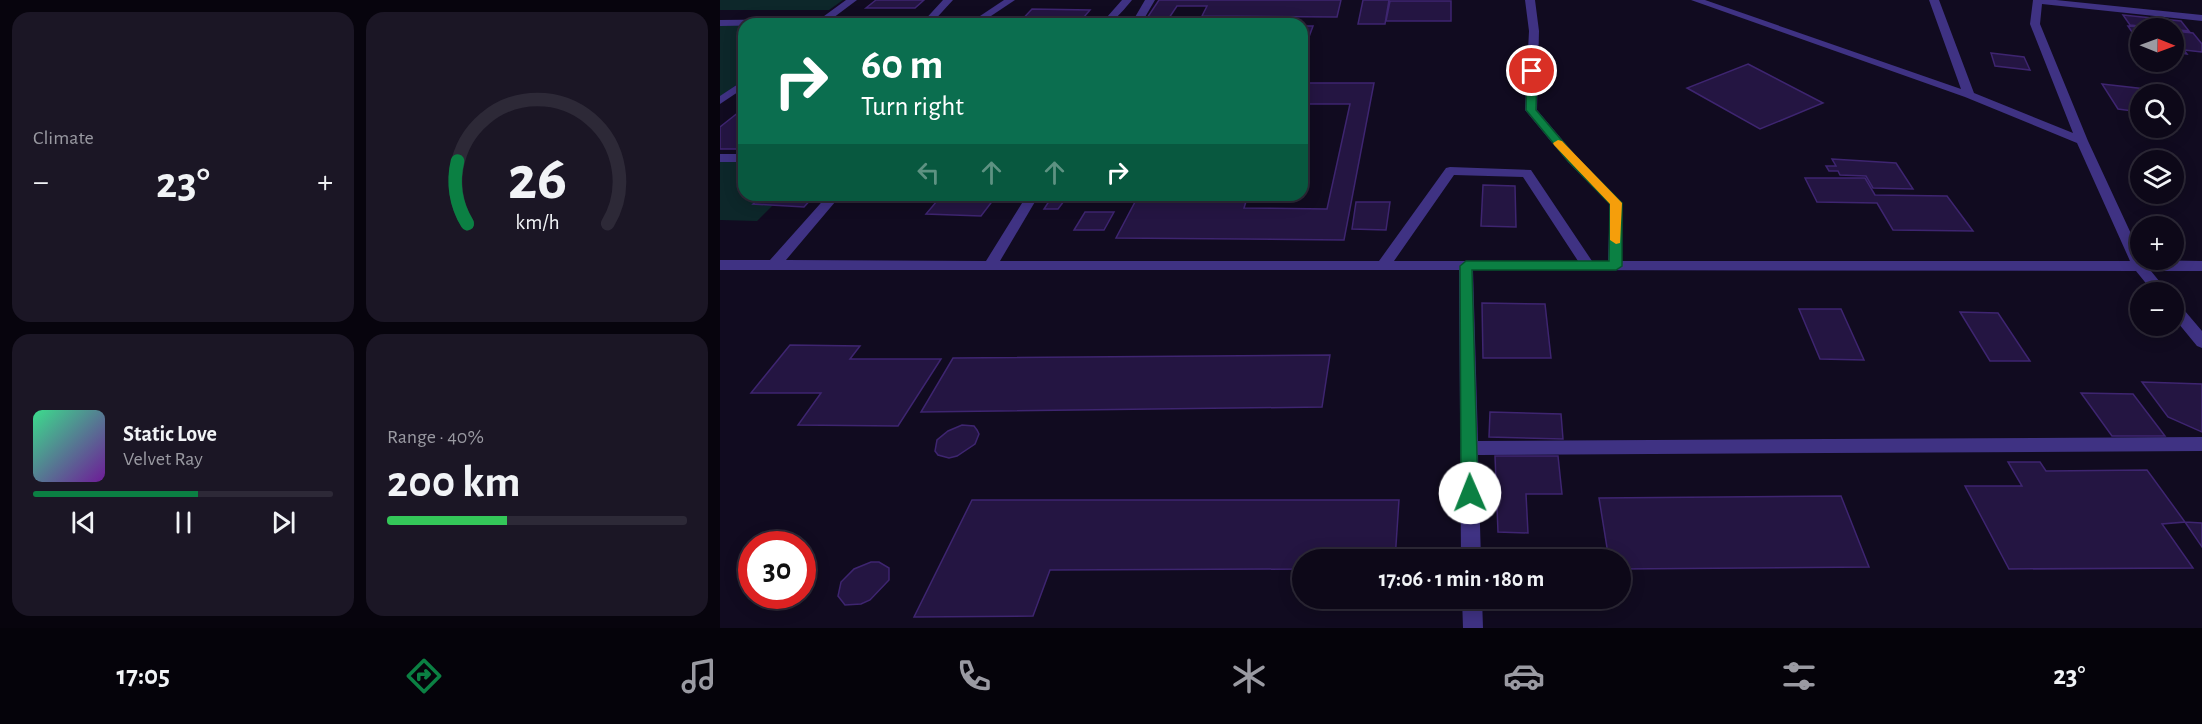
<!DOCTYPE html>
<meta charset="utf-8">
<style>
body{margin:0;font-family:"Alegreya Sans",sans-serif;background:#1b1625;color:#f1f3f6;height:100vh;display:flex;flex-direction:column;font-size:22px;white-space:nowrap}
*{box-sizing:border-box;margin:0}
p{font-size:20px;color:#9a9aa2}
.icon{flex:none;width:33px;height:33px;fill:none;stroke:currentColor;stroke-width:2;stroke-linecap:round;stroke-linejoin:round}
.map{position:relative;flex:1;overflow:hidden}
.details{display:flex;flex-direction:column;gap:12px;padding:12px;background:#07040d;width:720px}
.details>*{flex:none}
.banner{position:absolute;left:18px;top:18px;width:570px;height:183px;border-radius:18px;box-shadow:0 3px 15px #0003,0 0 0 2px #2d2937;background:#0b6e4f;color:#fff;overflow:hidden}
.needle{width:39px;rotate:91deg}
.tools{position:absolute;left:1410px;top:18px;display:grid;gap:12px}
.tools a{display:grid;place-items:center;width:54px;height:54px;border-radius:50%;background:#0d0818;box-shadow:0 3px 15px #0003,0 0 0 2px #2d2937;font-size:30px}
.speed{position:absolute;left:18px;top:531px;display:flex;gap:12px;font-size:30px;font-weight:700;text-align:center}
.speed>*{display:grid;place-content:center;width:78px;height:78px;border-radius:50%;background:#0d0818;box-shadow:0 3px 15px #0003,0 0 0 2px #2d2937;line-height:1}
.speed .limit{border:9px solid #d22;background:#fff;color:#111}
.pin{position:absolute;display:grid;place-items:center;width:51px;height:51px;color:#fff;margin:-26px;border:3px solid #fff;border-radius:50%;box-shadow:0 2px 6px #0007}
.me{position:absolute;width:66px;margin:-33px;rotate:359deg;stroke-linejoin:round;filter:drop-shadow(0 0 4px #0008)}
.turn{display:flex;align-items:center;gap:21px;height:126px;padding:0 24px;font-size:27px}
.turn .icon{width:78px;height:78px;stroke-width:2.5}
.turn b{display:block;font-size:42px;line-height:51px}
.lanes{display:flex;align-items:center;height:57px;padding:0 24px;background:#0003;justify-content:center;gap:30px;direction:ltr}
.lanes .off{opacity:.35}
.big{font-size:45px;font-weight:700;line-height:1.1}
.details .card{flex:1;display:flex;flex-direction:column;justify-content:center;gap:9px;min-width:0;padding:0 21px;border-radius:18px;background:#1b1625}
.details .dial{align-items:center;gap:0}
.dial svg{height:156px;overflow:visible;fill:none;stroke:#2d2937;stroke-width:7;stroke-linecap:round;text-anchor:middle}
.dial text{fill:#f1f3f6;stroke:none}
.song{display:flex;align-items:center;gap:18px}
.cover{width:72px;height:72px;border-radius:9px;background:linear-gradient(135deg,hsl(150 70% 55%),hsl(280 70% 35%))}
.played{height:6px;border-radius:3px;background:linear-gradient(90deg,#0b8043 55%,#2d2937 55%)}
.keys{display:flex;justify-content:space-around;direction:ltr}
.heat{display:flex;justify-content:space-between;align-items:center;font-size:33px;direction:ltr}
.charge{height:9px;border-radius:4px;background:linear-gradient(90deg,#34c759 40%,#2d2937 0)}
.details .tiles{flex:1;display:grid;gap:12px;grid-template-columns:repeat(2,1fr)}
.trip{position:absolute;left:572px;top:549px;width:339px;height:60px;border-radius:30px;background:#0d0818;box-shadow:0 3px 15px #0003,0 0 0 2px #2d2937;font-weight:700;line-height:60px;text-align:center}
.tab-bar{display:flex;height:96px;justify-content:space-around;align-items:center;background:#05030a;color:#9a9aa2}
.tab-bar .icon{width:42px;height:42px}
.tab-bar .active{color:#0b8043}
.tab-bar b{font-size:27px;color:#f1f3f6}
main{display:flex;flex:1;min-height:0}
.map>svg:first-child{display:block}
.green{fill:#0d272a}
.building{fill:#241542;stroke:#3e2570;stroke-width:1.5}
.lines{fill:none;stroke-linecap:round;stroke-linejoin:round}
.minor{fill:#3f3283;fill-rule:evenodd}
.route{fill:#0b8043;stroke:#07532c;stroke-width:1.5}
.slow{fill:#f59e0b}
</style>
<main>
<section class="details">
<div class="tiles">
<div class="card"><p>Climate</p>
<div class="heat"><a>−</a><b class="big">23°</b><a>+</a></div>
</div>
<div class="card dial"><svg viewBox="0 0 100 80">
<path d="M14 69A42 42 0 1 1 86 69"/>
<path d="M14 69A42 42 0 0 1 9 37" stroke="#0b8043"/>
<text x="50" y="56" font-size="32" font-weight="700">26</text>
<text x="50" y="72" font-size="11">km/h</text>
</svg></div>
<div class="card">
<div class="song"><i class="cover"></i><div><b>Static Love</b><p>Velvet Ray</p></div></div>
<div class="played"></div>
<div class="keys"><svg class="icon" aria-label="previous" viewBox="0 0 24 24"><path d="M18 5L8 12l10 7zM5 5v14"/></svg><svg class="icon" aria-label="pause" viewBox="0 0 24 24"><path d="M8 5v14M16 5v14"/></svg><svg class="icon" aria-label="next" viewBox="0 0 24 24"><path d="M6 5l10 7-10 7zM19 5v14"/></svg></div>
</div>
<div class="card"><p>Range · 40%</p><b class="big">200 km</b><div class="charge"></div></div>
</div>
</section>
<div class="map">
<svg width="1482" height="628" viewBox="0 0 1482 628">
<rect width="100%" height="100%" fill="#110b20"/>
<path class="green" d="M0,0H123L109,10H0Z
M0,25H24V79L0,97Z
M0,162H24V195H43L34,204L53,205L37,221L0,220Z"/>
<path class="building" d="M156,0H204L195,8H146Z
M439,0H621L617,17L482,16L487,6H457L447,21H425Z
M643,0H669L665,24H638Z
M670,1H731V21H666Z
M312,9L370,10L358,24H298Z
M1403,15L1461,21L1469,31L1410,25Z
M133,18H165L159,24H126Z
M582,26H593L586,45H582Z
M1408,26L1435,28H1420V44Z
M1454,31L1473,33L1482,44V52L1464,50L1467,54L1454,52Z
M1271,53L1304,57L1310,70L1275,66Z
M1028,64L1103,103L1040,129L967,88Z
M582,83H654L624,240L396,238L415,202H434L437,195H458L454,202H492L494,195H528L524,208L607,209L630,104H582Z
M1382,84L1435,90L1438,94H1420V112L1398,109Z
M24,108V149H0V127Z
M1112,159L1176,163L1193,189L1153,188L1146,176L1120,175L1118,171H1109L1106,166H1116Z
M1085,178H1145L1155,195L1227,196L1253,231L1173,230L1157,203L1097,202Z
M763,185L795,186L796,227L761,226Z
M43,195H95L84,207L33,204Z
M222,195H277L261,216L206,214Z
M333,195H360L347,197L338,209H324Z
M636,202H670L666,230L632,229Z
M365,212H394L384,230H354Z
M762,303L825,304L831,358H763Z
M1079,309H1121L1144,360L1100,359Z
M1240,312L1278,313L1310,361H1270Z
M70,345L140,346L130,359H221L178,426L78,425L101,393H31Z
M610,355L602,407L201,412L233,358Z
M1422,382L1482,384V432L1448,417Z
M1361,393L1413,394L1445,436H1392Z
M770,412L841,414L843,439L769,437Z
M242,425L254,426L257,430L259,434L255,444L237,456L229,458L218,455L215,451L217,440L228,431Z
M775,456H838L842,494H806L808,533L778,532Z
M1288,462H1320L1326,471L1427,470L1465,522L1442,524L1473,568L1289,569L1245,486H1302Z
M1121,496L1149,567L900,569V560H889L879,498Z
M252,500H679L675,560H582V569L330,570L313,616L194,617Z
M1465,522L1482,523V547Z
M151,562H159L169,568V580L150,600L141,604L125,605L118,596L121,582L134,569Z"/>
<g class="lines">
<path class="minor" d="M126,0H137L105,24L0,26V20L100,19Z
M223,0H233L211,24H201Z
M284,0H295L259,24H248Z
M402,0H412C401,13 394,24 376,24L387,17Z
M425,0H435L421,24H411Z
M805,0H815L819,31L817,110L856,156L902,203V261H1410L1357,143L1245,97L971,0H985L1241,89L1209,0H1219L1254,93L1353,133L1310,24L1313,0H1336L1482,15V21L1322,4L1320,24L1368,141L1420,253V260L1482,261V271H1431L1448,292H1433L1416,271L753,270L758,441L1482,437V451L758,455L761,560H741L739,270H0V260H50L108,195H121L66,260L266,261L307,195H319L280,261H659L726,168L730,167L811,170L872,261H888L890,204L848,162L805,110L809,31ZM734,175L803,177L858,261H674Z
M24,80V88L0,104V96Z
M0,154H24V162H0Z
M1454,303L1459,304L1482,331V348L1477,346L1454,318Z
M742,598H762L763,628H743Z"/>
</g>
<path class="route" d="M812,68L817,71L816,110L855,156L902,203V266L896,270H752L758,493L756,498L750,500L744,498L741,493L740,266L746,261H889L890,204L848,161L806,110L807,71Z"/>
<path class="slow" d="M838,140L842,141L902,203L900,243L896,244L890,240V204L834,145L833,143Z"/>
</svg>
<div class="tools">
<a><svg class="needle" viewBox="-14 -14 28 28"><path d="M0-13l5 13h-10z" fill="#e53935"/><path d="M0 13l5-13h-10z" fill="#9a9aa2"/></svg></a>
<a><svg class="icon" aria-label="search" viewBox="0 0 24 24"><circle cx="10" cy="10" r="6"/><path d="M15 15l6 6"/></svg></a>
<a><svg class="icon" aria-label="layers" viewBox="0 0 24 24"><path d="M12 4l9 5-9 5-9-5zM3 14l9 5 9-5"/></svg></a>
<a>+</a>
<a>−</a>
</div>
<div class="speed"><div class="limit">30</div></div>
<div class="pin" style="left:812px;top:71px;background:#d93025"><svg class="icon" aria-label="arrive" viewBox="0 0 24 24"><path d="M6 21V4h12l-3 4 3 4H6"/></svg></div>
<svg class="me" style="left:750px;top:493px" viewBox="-20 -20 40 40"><circle r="19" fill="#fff"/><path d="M0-13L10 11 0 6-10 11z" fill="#0b8043"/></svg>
<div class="trip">17:06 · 1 min · 180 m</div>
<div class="banner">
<div class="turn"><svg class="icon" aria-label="right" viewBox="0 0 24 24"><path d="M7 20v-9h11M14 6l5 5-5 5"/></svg><div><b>60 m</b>Turn right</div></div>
<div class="lanes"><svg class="icon off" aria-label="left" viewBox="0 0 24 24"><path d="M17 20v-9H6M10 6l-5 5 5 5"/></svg><svg class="icon off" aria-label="ahead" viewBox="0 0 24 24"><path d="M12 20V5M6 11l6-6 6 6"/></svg><svg class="icon off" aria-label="ahead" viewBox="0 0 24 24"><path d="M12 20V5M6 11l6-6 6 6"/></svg><svg class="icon" aria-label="right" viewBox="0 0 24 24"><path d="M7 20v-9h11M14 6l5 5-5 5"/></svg></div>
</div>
</div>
</main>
<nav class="tab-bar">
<b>17:05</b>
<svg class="icon active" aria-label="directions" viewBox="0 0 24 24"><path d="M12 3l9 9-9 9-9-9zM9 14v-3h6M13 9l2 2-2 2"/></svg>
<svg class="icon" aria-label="music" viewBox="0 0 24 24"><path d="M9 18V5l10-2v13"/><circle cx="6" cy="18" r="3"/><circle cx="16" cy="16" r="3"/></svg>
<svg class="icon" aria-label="phone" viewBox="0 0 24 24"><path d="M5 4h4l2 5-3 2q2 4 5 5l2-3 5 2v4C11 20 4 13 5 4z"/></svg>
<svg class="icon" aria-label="climate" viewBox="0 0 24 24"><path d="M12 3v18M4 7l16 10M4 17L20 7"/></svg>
<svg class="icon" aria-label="car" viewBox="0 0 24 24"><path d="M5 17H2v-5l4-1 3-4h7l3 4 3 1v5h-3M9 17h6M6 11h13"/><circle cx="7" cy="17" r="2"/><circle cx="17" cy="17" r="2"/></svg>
<svg class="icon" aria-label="filters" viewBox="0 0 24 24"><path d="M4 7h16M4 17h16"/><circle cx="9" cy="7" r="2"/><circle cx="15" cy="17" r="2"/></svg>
<b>23°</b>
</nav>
